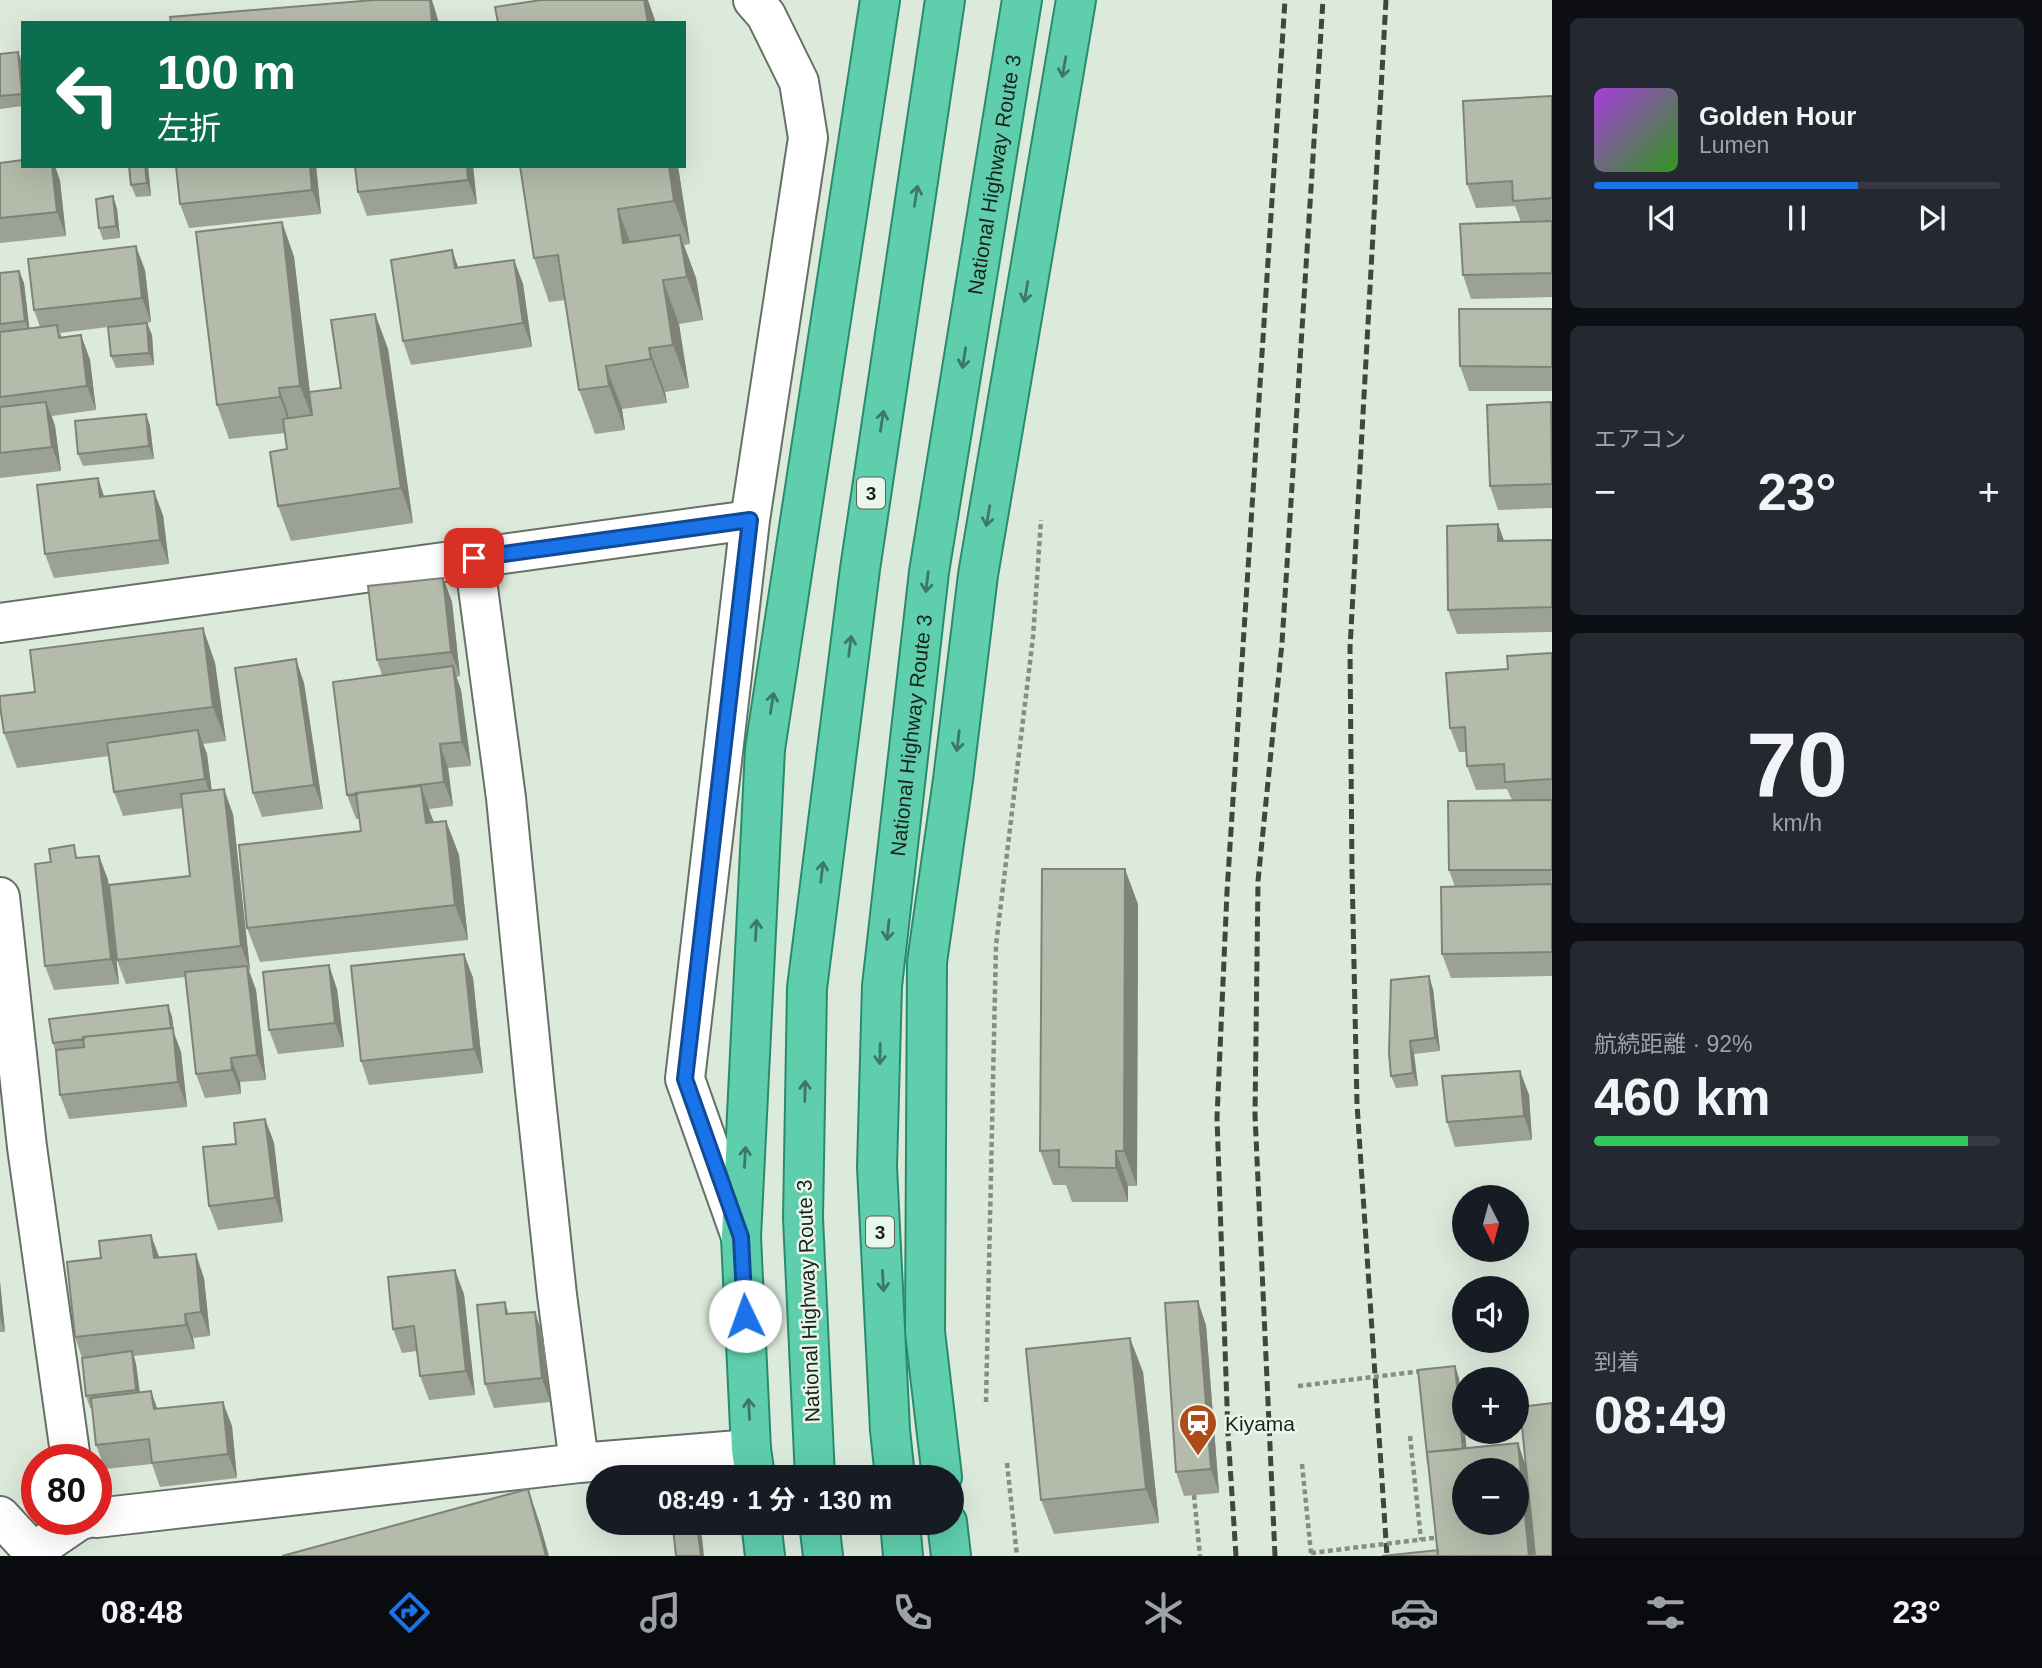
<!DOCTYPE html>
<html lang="ja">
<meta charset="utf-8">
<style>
body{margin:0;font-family:Helvetica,"Noto Sans JP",sans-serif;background:#242831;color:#f1f3f6;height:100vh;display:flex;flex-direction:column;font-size:26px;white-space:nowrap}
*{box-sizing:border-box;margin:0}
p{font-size:23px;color:#9ea1a6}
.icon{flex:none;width:38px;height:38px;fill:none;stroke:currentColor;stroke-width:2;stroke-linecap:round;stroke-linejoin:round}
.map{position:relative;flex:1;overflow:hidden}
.drawer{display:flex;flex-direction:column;gap:18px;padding:18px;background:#0d0f14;width:490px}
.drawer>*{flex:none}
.banner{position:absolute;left:21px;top:21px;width:665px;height:147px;border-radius:0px;box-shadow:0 7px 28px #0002;background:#0b6e4f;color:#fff;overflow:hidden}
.needle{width:46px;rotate:174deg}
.tools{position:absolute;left:1452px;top:1185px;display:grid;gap:14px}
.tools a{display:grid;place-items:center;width:77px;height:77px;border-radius:50%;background:#171b24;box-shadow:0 7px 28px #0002;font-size:35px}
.speed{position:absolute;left:21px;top:1444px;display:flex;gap:14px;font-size:35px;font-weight:700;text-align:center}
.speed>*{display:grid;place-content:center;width:91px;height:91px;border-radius:50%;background:#171b24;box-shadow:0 7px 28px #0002;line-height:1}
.speed .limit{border:10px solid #d22;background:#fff;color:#111}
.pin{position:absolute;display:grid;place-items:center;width:60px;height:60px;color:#fff;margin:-30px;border-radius:14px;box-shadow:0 4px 10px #0006}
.me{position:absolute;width:77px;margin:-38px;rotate:357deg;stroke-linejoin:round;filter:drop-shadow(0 0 5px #0008)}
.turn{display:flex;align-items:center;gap:24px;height:147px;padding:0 21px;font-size:32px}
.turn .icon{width:91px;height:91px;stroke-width:2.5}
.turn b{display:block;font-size:49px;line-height:60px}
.big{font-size:52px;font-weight:700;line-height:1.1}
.drawer .widget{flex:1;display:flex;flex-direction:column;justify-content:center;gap:10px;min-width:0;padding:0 24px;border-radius:10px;background:#242831}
.drawer .dial{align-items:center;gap:0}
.dial b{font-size:91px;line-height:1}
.song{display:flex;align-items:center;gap:21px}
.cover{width:84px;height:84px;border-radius:10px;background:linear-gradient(135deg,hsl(280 70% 55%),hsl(110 70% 35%))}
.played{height:7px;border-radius:4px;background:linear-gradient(90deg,#1a73e8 65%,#363941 65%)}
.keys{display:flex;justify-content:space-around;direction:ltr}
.heat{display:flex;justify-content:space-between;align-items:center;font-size:38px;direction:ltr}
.charge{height:10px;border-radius:5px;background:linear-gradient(90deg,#34c759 92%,#363941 0)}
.trip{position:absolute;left:586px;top:1465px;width:378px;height:70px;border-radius:35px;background:#171b24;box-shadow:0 7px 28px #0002;font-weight:700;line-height:70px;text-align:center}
.tab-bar{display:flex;height:112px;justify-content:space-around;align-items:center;background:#090b0e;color:#9ea1a6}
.tab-bar .icon{width:49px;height:49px}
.tab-bar .selected{color:#1a73e8}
.tab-bar b{font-size:32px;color:#f1f3f6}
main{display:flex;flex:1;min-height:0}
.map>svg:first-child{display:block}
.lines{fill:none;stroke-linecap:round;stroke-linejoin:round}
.minor-casing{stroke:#657165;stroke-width:42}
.trunk-casing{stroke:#2c8a6c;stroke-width:42}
.path{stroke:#858e85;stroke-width:4.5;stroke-dasharray:5 3.5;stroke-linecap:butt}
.minor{stroke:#fff;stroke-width:38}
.trunk{stroke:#5eceac;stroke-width:38}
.rail{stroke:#404741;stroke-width:5;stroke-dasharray:10 5;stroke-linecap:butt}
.path-bridge{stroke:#858e85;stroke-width:4.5;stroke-dasharray:5 3.5;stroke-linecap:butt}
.wall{fill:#9ba193}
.shaded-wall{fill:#7e8378}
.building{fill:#b4bbab;stroke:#7e8378;stroke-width:2;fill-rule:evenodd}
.oneway{stroke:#3d7864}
.route-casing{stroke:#114b97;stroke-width:18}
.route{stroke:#1a73e8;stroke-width:12}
.labels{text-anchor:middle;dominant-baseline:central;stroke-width:5;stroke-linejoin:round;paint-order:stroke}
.shield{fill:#e9f7ea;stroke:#5a615a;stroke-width:2}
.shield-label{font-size:19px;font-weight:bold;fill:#1c211d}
.street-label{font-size:21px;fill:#1c211d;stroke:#e9f7ea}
.poi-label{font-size:21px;fill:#1c211d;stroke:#e9f7ea;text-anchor:start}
</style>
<main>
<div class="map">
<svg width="1552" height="1556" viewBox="0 0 1552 1556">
<rect width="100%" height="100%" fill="#dceadc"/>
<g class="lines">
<defs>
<path id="minor" d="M474,558L506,798L535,1090L557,1295L579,1463
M0,623L750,520
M0,897L27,1147L71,1460
M741,1237L685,1079L750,520L808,138L799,82L766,15L753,0
M0,1516L37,1556
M96,1518L579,1463L751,1449
M33,1552L80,1520L85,1519"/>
<g id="trunk">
<path d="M755,1477L751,1449L741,1237L765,749L880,0"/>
<path d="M815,1477L803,1218L807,988L860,569L945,0"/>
<path id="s1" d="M895,1477L890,1430L877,1167L882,986L929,572L1022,0"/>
<path d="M942,1477L925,1332L927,962L953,780L978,575L1076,0"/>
<path d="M761,1522L765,1556"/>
<path d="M819,1522L823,1556"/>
<path d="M900,1522L903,1556"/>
<path d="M947,1522L951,1556"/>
</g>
</defs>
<use href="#minor" class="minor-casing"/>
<use href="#trunk" class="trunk-casing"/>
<path class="path" d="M986,1402L996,945L1033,637L1041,520
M1410,1436L1421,1540
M1007,1463L1017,1556
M1302,1464L1311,1553
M1194,1495L1200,1556"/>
<use href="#minor" class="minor"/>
<use href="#trunk" class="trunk"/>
<path class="rail" d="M1386,0L1350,648L1352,870L1357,1104L1387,1556
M1236,1556L1228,1434L1217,1118L1227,892L1285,0
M1275,1556L1255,1115L1258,881L1282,643L1323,0"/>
<path class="path-bridge" d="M1298,1386L1423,1371
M1311,1553L1442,1537"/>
</g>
<path class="wall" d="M0,54L23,65V106L0,109Z
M1552,96V297L1471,299L1463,275L1521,222L1515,206L1476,208L1467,184Z
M0,163L23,166H55L60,181L66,236L0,243Z
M129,166H148L151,196L136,197L131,185Z
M316,166L321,214L189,228L180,204Z
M473,166L477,204L367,216L358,192Z
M520,166H678L690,244L684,245L696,278L703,320L679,324L689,388L665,392L667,403L622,409L625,430L595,434L579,390L565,300L549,302L534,258Z
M113,196L117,209L120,238L103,240L99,228Z
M282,222L294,257L310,392L341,388L375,314L388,349L413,523L291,541L278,506L287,449L285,433L229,439L217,405Z
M452,250L458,268L514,260L523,284L532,347L411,365L403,341Z
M145,270L151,322L127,325L147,323L152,335L154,365L116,368L111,356L108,327L60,333L62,337L81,335L90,360L96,410L52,416L55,426L61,471L0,478V273L19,271L24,283L29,328L40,327L34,310Z
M1552,309V391H1469L1460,366Z
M1552,404V508L1498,510L1490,486Z
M146,414L150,426L154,459L83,466L78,454Z
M104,497L163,515L169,564L54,578L45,554Z
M1498,524L1504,541L1552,540V632L1457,634L1448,610Z
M443,578L452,602L460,676L456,677L461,690L471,766L448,768L453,806L429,809L434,822L446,821L459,855L468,940L260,962L247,928L361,831L360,819H356L347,795L382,675L377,660Z
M203,628L215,663L226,741L203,744L207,754L212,791L233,814L250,970H249L256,990L266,1080L240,1082L241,1094L205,1098L196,1074L185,977L126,984L117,960L190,876L183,808L123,816L114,792L109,756L17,768L4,733L35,692Z
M1552,653V976L1451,978L1442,954L1455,887L1449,870L1512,800L1507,789L1476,790L1467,766L1466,752H1459L1450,728L1508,669Z
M304,683L323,809L262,817L253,793Z
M99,856L108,880L119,984L54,990L45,966L79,858Z
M1138,904L1137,1186H1128V1202H1072L1066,1185H1053L1040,1151Z
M464,954L473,978L483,1073L369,1085L361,1061Z
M337,989L344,1047L278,1054L269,1030Z
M1433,989L1440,1051L1414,1054L1418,1086L1396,1088L1391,1076Z
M168,1005L172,1017L174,1033L181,1052L187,1107L69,1119L60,1095L56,1053L53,1043Z
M1520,1071L1529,1095L1532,1140L1455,1147L1447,1122Z
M265,1119L274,1143L283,1222L218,1230L209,1206L236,1144Z
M159,1258L204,1278L210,1336L193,1338L195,1349L134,1356L136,1364L140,1393L157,1409L232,1426L237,1478L160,1487L152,1464L105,1469L96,1445L92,1408H90L86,1396L82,1358L75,1337Z
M0,1282L5,1332H0Z
M464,1294L475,1395L429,1400L420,1376L417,1351L402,1353L393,1329Z
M505,1302L509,1314L535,1312L543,1336L550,1402L494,1408L485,1384Z
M1206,1325L1219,1493L1184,1496L1176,1472Z
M1143,1372L1159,1523L1054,1534L1041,1500Z"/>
<path class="shaded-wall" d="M430,0H432L439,23H432Z
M644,0H648L656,23H648Z
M18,52L23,64V96L22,94Z
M52,166H55L60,181L66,236L57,212Z
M145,166H148L151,196L147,183Z
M310,166H316L321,214L312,190Z
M467,166H473L477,204L468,180Z
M669,166H678L690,244L674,201Z
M113,196L117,209L120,238L116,226Z
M618,209L634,253L623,243Z
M282,222L294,257L313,420L300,386Z
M680,235L696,278L703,320L687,277Z
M136,246L145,270L151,322L142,298Z
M452,250L461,275L455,268Z
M514,260L523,284L532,347L523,323Z
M19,271L24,283L30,333L25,321Z
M663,280L679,324L689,388L673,345Z
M375,314L388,349L413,523L401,488Z
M147,323L152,335L154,365L149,353Z
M81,335L90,360L96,410L87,386Z
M649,348L665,392L667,403L651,359Z
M606,366L622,409L625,430L609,386Z
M279,388L291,423L292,432L280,397Z
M46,402L55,426L61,471L52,447Z
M146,414L150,426L154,459L149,446Z
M98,478L106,502L100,497Z
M154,491L163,515L169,564L160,540Z
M1498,524L1507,549L1498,541Z
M443,578L452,602L460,676L451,652Z
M203,628L215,663L226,741L213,707Z
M296,659L304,683L323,809L314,785Z
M453,666L461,690L471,766L462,742Z
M198,730L207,754L213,803L205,779Z
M440,744L448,768L453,806L444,782Z
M421,786L433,821L438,857L426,823Z
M224,789L233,814L250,970L241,946Z
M446,821L459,855L468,940L455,905Z
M99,856L108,880L119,984L111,959Z
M1125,869L1138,904L1137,1186L1124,1151Z
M464,954L473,978L483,1073L474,1049Z
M329,965L337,989L344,1047L335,1023Z
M247,966L256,990L266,1080L257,1055Z
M1429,976L1433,989L1440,1051L1435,1038Z
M168,1005L172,1017L174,1033L181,1052L187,1107L178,1082Z
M1410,1041L1414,1054L1418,1086L1413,1073Z
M231,1058L240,1082L241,1094L232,1070Z
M1520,1071L1529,1095L1532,1140L1524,1116Z
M265,1119L274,1143L283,1222L275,1198Z
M1116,1151L1128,1186V1202L1116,1168Z
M151,1235L160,1259L154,1258Z
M196,1254L204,1278L210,1336L201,1312Z
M455,1270L464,1294L475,1395L466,1371Z
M0,1282L5,1332L0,1317Z
M1198,1301L1206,1325L1219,1493L1211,1469Z
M535,1312L543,1336L550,1402L542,1378Z
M185,1314L193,1338L195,1349L186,1325Z
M1130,1338L1143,1372L1159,1523L1146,1489Z
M132,1351L136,1364L141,1403L136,1390Z
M1455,1366L1459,1378L1469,1470L1465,1460Z
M151,1391L160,1416L154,1409Z
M223,1402L232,1426L237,1478L228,1454Z
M1518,1443L1530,1478L1538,1556H1529Z
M528,1489L540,1524L549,1556H546Z
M697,1525L702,1537L704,1556H701Z"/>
<path class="building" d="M374,0H430L432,23H171L170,17Z
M541,0H644L648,23H498L495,7Z
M18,52L22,94L0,96V54Z
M1552,96V198L1513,201L1512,181L1467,184L1463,101Z
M23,160V166H52L57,212L0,218V163Z
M129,166H145L147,183L131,185Z
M176,166H310L312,190L180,204Z
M355,166H467L468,180L358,192Z
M520,166H669L674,201L618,209L623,243L680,235L687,277L663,280L673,345L649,348L651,359L606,366L609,386L579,390L558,255L534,258Z
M113,196L116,226L99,228L96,199Z
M1552,221V273L1463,275L1460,224Z
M282,222L300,386L279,388L280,397L217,405L196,232Z
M136,246L142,298L34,310L28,259Z
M452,250L455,268L514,260L523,323L403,341L391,260Z
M19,271L25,321L0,324V273Z
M1459,309H1552V367L1460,366Z
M375,314L401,488L278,506L270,452L287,449L283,419L312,415L309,392L341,388L331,320Z
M147,323L149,353L111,356L108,327Z
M57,325L59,338L81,335L87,386L0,397V332Z
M46,402L52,447L0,453V407Z
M1551,402L1552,484L1490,486L1487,405Z
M146,414L149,446L78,454L75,421Z
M98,478L100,497L154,491L160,540L45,554L37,485Z
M1498,524V541L1552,540V607L1448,610L1447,526Z
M443,578L451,652L377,660L368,586Z
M203,628L213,707L4,733L0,706V696L35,692L30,650Z
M1552,653V779L1505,782L1504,764L1467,766L1465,727L1450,728L1446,673L1508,669L1507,656Z
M296,659L314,785L253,793L235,668Z
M453,666L462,742L440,744L444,782L356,793L357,794L347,795L333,682Z
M198,730L205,779L114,792L107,743Z
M421,786L426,823L446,821L455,905L247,928L239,845L361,831L356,793Z
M224,789L241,946L117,960L109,885L190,876L181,794Z
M1552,800V870H1449L1448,801Z
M74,845L76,858L99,856L111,959L45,966L35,864L51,862L49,849Z
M1042,869H1125L1124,1151H1116V1168L1059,1167V1150L1040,1151Z
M1552,884V952L1442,954L1441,887Z
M464,954L474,1049L361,1061L351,966Z
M329,965L335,1023L269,1030L263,972Z
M247,966L257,1055L231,1058L232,1070L196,1074L185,972Z
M1429,976L1435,1038L1410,1041L1413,1073L1391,1076L1389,1053L1391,980Z
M168,1005L171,1028L83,1037L84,1039L53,1043L49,1019Z
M173,1028L178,1082L60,1095L56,1050L84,1047L83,1037Z
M1520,1071L1524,1116L1447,1122L1442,1076Z
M265,1119L275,1198L209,1206L203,1147L236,1144L234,1123Z
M151,1235L154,1258L196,1254L201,1312L185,1314L186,1325L75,1337L67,1262L101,1258L99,1241Z
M455,1270L466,1371L420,1376L414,1326L393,1329L388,1277Z
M1198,1301L1211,1469L1176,1472L1165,1303Z
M505,1302L506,1314L535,1312L542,1378L485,1384L477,1305Z
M1130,1338L1146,1489L1041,1500L1026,1349Z
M132,1351L136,1390L86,1396L82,1358Z
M1455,1366L1463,1449L1427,1452L1428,1464L1418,1370Z
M151,1391L154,1409L223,1402L228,1454L152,1463L149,1439L96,1445L91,1398Z
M1552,1403V1556H1535L1520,1407Z
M1518,1443L1529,1556H1438L1427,1452ZM1465,1470H1517V1522H1465Z
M528,1489L546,1556H282Z
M697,1525L701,1556H676L673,1528Z
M1438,1550V1556H1382Z"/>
<defs><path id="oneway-shaft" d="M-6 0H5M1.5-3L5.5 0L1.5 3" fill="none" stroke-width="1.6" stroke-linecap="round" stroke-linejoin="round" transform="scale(1.75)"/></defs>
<g class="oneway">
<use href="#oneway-shaft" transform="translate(1064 67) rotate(100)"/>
<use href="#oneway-shaft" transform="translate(916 196) rotate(-81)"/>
<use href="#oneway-shaft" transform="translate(1026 292) rotate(100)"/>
<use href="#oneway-shaft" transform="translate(964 358) rotate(99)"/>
<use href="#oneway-shaft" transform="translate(882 421) rotate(-81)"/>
<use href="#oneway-shaft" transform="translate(988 516) rotate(100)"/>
<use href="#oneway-shaft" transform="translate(927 582) rotate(97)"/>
<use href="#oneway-shaft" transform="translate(850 646) rotate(-83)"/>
<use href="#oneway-shaft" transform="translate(772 703) rotate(-81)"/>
<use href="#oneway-shaft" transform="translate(958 741) rotate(97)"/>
<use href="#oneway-shaft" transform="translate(822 872) rotate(-83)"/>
<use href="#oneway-shaft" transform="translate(756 930) rotate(-87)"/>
<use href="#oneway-shaft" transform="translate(888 930) rotate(96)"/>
<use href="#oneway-shaft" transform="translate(880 1054) rotate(91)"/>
<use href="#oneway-shaft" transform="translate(805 1091) rotate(-89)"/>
<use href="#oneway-shaft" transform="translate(745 1157) rotate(-87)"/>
<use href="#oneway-shaft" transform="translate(883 1281) rotate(87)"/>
<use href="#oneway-shaft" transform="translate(749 1409) rotate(-93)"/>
</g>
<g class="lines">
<defs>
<path id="route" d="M474,558L750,520L685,1079L741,1237L745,1316"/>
</defs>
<use href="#route" class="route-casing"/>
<use href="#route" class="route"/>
</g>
<defs>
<symbol id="station-pin" viewBox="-11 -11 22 30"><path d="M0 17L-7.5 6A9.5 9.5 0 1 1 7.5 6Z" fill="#af4b19" stroke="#e9f7ea"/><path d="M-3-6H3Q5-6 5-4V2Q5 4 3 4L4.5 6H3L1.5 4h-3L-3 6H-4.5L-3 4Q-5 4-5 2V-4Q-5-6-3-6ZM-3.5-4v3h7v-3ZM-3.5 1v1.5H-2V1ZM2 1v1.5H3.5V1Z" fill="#fff"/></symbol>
</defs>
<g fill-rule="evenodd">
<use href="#station-pin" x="1176" y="1401" width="44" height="60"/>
</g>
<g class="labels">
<g class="shield">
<rect x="857" y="477.5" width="28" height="31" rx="5"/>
<rect x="866" y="1216.5" width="28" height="31" rx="5"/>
</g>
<g class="shield-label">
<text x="871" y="493">3</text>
<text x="880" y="1232">3</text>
</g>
<g class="street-label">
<text stroke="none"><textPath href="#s1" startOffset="1311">National Highway Route 3</textPath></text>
<text stroke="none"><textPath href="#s1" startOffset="744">National Highway Route 3</textPath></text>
<text transform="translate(808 1301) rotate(-92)">National Highway Route 3</text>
</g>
<g class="poi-label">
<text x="1225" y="1423">Kiyama</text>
</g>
</g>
</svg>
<div class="tools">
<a><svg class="needle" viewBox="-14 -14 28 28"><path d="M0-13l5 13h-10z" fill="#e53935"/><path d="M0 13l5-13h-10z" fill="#9ea1a6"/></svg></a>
<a><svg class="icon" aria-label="sound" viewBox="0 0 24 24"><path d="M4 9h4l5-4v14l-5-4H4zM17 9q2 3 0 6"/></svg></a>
<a>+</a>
<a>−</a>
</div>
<div class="speed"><div class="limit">80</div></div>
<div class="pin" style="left:474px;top:558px;background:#d93025"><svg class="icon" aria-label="arrive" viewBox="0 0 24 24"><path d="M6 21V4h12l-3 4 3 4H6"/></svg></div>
<svg class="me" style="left:745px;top:1316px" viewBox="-20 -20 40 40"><circle r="19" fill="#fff"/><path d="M0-13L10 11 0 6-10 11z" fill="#1a73e8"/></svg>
<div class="trip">08:49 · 1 分 · 130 m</div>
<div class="banner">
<div class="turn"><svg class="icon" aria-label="left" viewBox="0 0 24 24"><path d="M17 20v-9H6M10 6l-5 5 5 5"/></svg><div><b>100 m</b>左折</div></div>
</div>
</div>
<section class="drawer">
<div class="widget">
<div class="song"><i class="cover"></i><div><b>Golden Hour</b><p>Lumen</p></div></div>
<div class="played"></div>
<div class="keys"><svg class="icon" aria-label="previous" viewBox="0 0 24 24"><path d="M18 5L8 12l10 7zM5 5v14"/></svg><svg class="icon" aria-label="pause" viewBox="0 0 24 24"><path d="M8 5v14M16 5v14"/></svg><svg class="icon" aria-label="next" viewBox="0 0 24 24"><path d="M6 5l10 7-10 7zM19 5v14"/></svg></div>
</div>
<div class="widget"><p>エアコン</p>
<div class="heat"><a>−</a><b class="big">23°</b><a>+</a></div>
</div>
<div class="widget dial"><b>70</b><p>km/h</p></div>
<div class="widget"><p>航続距離 · 92%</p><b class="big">460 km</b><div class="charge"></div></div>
<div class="widget"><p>到着</p><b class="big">08:49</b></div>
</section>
</main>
<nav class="tab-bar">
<b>08:48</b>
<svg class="icon selected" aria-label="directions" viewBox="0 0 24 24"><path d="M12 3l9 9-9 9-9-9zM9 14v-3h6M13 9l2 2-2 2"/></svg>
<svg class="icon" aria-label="music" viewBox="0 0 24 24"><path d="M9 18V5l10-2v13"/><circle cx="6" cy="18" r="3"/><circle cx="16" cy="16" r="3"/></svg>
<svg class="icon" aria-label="phone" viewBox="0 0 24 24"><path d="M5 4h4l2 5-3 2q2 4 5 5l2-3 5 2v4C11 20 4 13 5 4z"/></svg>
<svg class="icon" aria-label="climate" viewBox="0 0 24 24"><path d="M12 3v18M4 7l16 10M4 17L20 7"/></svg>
<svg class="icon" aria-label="car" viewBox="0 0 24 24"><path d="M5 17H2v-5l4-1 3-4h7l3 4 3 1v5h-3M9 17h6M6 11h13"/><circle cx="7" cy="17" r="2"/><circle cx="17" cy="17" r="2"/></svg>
<svg class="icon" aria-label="filters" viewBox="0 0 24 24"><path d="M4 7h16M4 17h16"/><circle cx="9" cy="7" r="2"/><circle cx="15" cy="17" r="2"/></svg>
<b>23°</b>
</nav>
